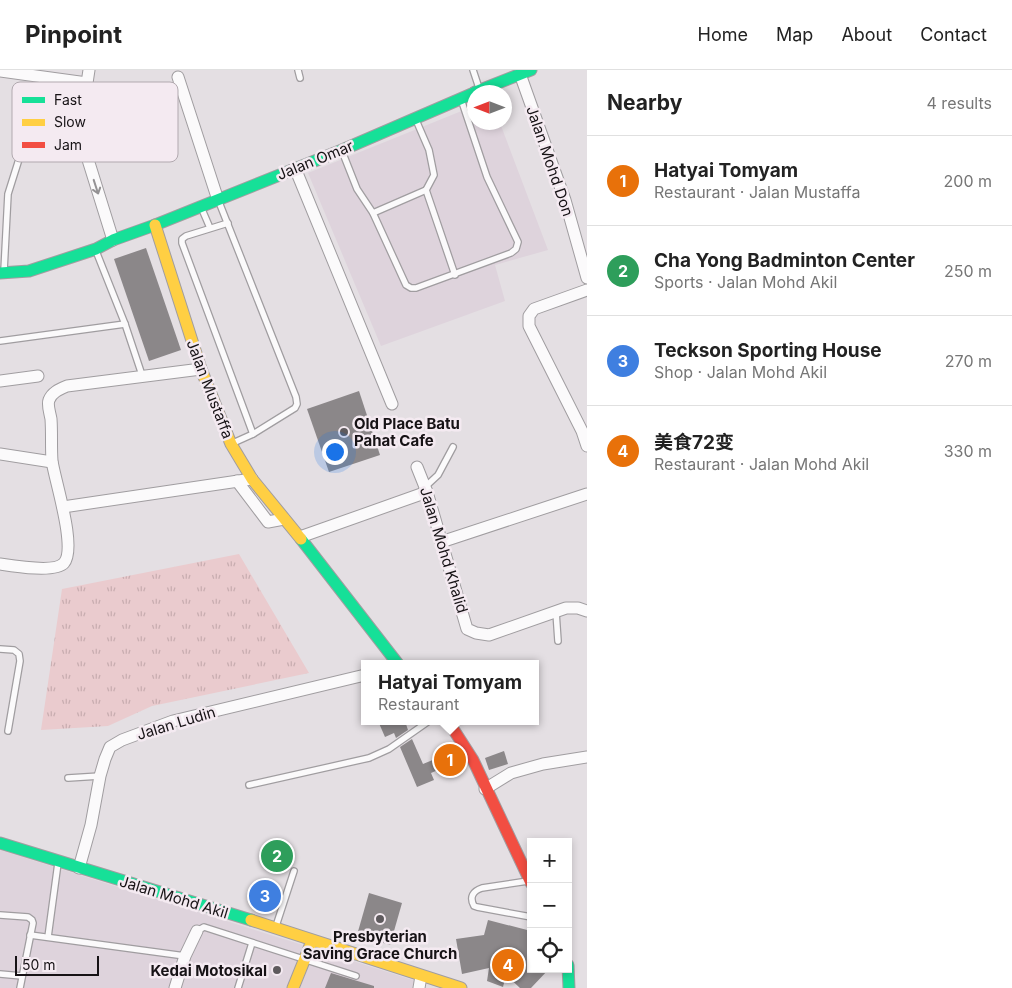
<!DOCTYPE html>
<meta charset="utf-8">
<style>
:root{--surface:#fff;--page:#f2f2f2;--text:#222;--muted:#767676;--line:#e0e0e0;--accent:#1a73e8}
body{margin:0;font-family:Inter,"Noto Sans SC",sans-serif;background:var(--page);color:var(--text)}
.controls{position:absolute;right:15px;bottom:15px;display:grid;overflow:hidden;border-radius:0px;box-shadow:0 2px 8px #0003}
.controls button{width:45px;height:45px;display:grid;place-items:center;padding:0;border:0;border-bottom:1px solid var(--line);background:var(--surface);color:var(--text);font:25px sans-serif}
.compass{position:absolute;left:467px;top:15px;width:45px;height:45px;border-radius:50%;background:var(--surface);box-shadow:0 2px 8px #0003;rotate:270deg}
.scale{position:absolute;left:15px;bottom:12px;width:84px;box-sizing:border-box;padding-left:5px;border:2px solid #161215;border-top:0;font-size:14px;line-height:18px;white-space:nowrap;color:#161215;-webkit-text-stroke:4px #f4eaf1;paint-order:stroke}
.you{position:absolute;left:334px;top:381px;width:18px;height:18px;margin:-12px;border:4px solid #fff;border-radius:50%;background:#1a73e8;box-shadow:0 0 0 8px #1a73e833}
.badge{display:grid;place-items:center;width:32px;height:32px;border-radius:50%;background:var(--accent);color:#fff;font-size:16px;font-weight:700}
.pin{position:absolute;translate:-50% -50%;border:2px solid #fff;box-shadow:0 1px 5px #0006}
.popup{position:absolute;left:361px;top:590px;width:178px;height:65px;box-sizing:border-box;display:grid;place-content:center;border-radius:0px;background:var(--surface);filter:drop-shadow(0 1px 4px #0005);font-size:16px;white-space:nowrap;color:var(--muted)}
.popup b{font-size:19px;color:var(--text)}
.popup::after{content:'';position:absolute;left:50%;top:100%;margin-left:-10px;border:10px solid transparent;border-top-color:var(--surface)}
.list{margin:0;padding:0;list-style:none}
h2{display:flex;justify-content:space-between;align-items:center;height:65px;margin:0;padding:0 20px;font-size:21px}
h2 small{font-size:16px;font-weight:400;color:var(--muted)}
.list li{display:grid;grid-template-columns:32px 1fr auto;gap:15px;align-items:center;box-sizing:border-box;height:90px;padding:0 20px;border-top:1px solid var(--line)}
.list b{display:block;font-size:19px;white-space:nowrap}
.list p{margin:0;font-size:16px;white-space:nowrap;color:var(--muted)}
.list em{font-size:16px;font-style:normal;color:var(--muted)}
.icon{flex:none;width:28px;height:28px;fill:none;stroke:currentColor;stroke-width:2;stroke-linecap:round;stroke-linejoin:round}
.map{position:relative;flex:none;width:587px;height:918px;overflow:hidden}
header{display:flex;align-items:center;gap:30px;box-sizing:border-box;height:70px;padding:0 25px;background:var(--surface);border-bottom:1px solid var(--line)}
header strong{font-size:24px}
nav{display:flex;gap:28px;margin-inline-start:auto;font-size:18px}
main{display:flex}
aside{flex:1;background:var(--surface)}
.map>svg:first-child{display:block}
</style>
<header>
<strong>Pinpoint</strong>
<nav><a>Home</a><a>Map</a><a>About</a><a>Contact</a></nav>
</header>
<main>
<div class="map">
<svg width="587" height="918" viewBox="0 0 587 918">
<defs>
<pattern id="grass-tufts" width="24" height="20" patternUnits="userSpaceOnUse" patternTransform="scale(1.25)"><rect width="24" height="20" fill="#eacbce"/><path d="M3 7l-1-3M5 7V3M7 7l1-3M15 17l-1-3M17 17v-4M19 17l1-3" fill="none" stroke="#c8adb0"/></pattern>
</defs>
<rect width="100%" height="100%" fill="#e4dfe3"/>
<!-- built -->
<g fill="#ded3dc">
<path d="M474 36V52L500 53 548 180 495 195 505 231 381 276 308 103Z"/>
<path d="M0 780 303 875 287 918H0Z"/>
<path d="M315 879 416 911 415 918H300Z"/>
</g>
<!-- grass -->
<path fill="url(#grass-tufts)" d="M239 484 309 603 152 636 108 656 41 660 62 519Z"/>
<!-- building -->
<g fill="#8b8789">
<path d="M146 178 181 280 149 291 114 189Z"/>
<path d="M359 321 380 385 329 402 307 339Z"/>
<path d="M378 651H405L408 660 396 668 394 663 385 667Z"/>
<path d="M412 669 423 694 452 682 456 692 431 703 434 710 417 717 400 677Z"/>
<path d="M504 681 508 694 489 700 485 688Z"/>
<path d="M369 823 402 833 390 875 357 865Z"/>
<path d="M488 850 531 861V899H549L531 918H520L506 905 503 917 487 911 489 898 462 904 456 869 484 865Z"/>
<path d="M331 903 374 916V918H325Z"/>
</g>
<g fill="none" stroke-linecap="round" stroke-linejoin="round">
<!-- lane casing -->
<g stroke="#a09da0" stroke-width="8">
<g id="lane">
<path d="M298 0 300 8"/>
<path d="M473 0 479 18"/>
<path d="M416 50 429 80 434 105 426 120 455 205"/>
<path d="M342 81 357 119 373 143 406 215 411 218H416L511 183 516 179 518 172 487 107 461 29"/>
<path d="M219 132 296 327 297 334 295 338 253 364 233 373"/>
<path d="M201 137 210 158"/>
<path d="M373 143 426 120"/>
<path d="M228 153 186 166 182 169V173L253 364"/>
<path d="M96 181 125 254 142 305"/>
<path d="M4 201 8 124 20 86"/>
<path d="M0 271 125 254"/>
<path d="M425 417 438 405 453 377"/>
<path d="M556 542 558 571"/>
<path d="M0 579 14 580 19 584 20 591 8 661"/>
<path d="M68 708 100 706"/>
<path d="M249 715 369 688 389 679 429 651"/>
<path d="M528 811 482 818C473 821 469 827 474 836L477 837 531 847"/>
<path d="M0 845 28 847 32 850 33 853 20 918"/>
<path d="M276 856 294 801"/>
<path d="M197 861 204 857 356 906"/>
<path d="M30 865 185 886"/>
<path d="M48 867 58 793"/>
<path d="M0 904 22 906"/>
<path d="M238 918 252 873"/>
</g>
</g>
<!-- street casing -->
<g stroke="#a09da0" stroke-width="13">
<g id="street">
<path d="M89 0 87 13 85 80 113 170"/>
<path d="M0 1 87 13"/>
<path d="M520 4 565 130 587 208"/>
<path d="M178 7 218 130"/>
<path d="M295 98 392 334"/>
<path d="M587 220 534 239 529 246V256L582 361 587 376"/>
<path d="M0 311 38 306"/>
<path d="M0 384 52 392"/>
<path d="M417 397 427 422 467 559 476 563 489 565 566 538H578L587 541"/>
<path d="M237 411 268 452 284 449"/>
<path d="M63 437 252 409"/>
<path d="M300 467 427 422"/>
<path d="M441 472 587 424"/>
<path d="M0 494C13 496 55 503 64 493 77 478 55 411 52 391 51 377 52 363 51 349 50 343 47 335 49 330 52 322 60 319 67 316L201 299"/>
<path d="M485 719 511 703 543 694 587 687"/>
<path d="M79 798 91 755 100 706 105 689 110 677 122 670 173 651 365 605"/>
<path d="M175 918 185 886 197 861"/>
<path d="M419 918 421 906"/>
</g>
</g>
<!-- fast casing -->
<g stroke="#a09da0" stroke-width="13">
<g id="fast">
<path d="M475 22 531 0"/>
<path d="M0 203 29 201 96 179 113 170 155 155 342 80 474 23"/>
<path d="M301 469 398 594"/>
<path d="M0 773 251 850"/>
<path d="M568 895 569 918"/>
</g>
</g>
<!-- slow casing -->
<g stroke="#a09da0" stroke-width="13">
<g id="slow">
<path d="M155 155 201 299 231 374 252 409 301 469"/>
<path d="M251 850 461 918"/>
<path d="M293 918 312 871"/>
</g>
</g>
<!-- jam casing -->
<g stroke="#a09da0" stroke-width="13">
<path id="jam" d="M448 651 473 690 531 813"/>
</g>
<!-- lane -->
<use href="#lane" stroke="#fbfafb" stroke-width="5.5"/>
<!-- street -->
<use href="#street" stroke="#fbfafb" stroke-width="11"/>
<!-- fast -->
<use href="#fast" stroke="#16e098" stroke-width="11"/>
<!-- slow -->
<use href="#slow" stroke="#ffcf43" stroke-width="11"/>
<!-- jam -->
<use href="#jam" stroke="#f24e42" stroke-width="11"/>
</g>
<!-- one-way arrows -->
<defs><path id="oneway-shaft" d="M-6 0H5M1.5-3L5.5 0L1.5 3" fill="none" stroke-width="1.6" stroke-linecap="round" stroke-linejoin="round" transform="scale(1.25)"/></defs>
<use stroke="#949294" href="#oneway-shaft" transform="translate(96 117) rotate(72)"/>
<!-- markers -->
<g fill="#5e5a5d" stroke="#f4eaf1" stroke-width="2">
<circle cx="344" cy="362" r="5"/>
<circle cx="380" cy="849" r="5"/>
<circle cx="277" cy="900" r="5"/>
</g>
<g text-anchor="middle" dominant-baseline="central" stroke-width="5" stroke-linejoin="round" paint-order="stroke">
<!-- street labels -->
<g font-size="15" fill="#161215" stroke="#f4eaf1">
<text transform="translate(315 90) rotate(-22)">Jalan Omar</text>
<text transform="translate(550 91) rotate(71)">Jalan Mohd Don</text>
<text transform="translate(210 319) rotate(69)">Jalan Mustaffa</text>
<text transform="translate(444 480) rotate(73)">Jalan Mohd Khalid</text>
<text transform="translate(176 653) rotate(-17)">Jalan Ludin</text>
<text transform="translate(174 827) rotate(17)">Jalan Mohd Akil</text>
</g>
<!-- poi labels -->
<g font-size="15" font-weight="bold" fill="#161215" stroke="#f4eaf1" text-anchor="start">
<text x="354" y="353">Old Place Batu<tspan x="354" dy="17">Pahat Cafe</tspan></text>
<text x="380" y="866" text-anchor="middle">Presbyterian<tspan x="380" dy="17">Saving Grace Church</tspan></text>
<text x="267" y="900" text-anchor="end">Kedai Motosikal</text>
</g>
</g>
<!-- legend -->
<rect x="12" y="12" width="166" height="80" rx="8" fill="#f4eaf1" stroke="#b1a9af" stroke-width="1"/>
<rect x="22" y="27" width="23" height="6" fill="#16e098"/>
<rect x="22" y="49" width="23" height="7" fill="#ffcf43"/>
<rect x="22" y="72" width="23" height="6" fill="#f24e42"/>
<g font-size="14" fill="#161215">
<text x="54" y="35">Fast</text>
<text x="54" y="57">Slow</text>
<text x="54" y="80">Jam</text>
</g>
</svg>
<div class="controls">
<button>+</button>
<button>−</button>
<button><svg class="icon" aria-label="locate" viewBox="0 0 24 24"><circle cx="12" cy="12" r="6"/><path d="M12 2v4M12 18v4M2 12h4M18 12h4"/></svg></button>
</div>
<svg class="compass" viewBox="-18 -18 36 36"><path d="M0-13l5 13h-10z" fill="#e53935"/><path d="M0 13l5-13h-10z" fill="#767676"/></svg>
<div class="scale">50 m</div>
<div class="you"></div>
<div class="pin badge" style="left:450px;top:690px;background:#e8710a">1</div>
<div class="popup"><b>Hatyai Tomyam</b>Restaurant</div>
<div class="pin badge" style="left:277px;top:786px;background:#2e9e5b">2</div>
<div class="pin badge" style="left:265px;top:826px;background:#3f7fe0">3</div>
<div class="pin badge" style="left:508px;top:895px;background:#e8710a">4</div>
</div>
<aside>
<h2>Nearby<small>4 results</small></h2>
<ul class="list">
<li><span class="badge" style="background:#e8710a">1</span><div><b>Hatyai Tomyam</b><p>Restaurant · Jalan Mustaffa</p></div><em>200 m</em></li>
<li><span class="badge" style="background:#2e9e5b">2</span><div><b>Cha Yong Badminton Center</b><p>Sports · Jalan Mohd Akil</p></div><em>250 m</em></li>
<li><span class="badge" style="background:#3f7fe0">3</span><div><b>Teckson Sporting House</b><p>Shop · Jalan Mohd Akil</p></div><em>270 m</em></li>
<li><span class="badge" style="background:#e8710a">4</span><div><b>美食72变</b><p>Restaurant · Jalan Mohd Akil</p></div><em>330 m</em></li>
</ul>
</aside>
</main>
